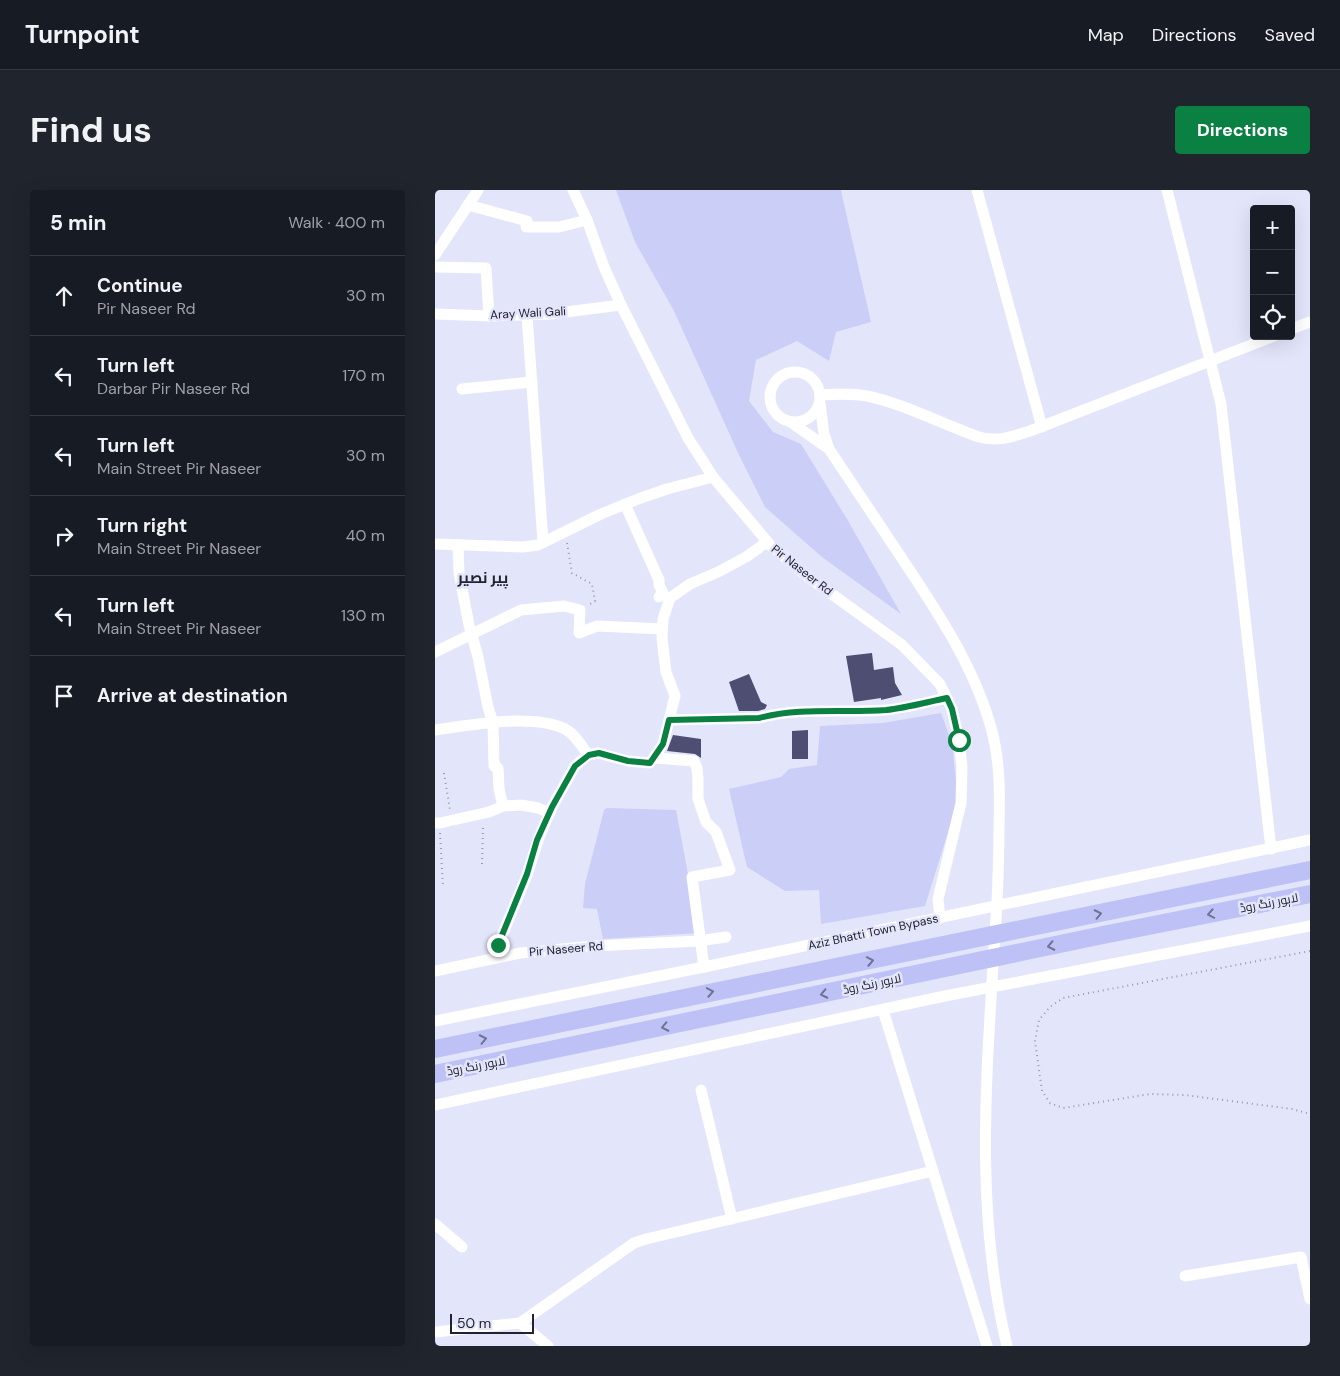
<!DOCTYPE html>
<meta charset="utf-8">
<style>
:root{--surface:#171b24;--page:#20242c;--text:#f1f3f6;--muted:#9ea1a6;--line:#363941;--accent:#0b8043}
body{margin:0;font-family:"DM Sans",Cairo,sans-serif;background:var(--page);color:var(--text)}
.controls{position:absolute;right:15px;top:15px;display:grid;overflow:hidden;border-radius:5px;box-shadow:0 5px 20px #0002}
.controls button{width:45px;height:45px;display:grid;place-items:center;padding:0;border:0;border-bottom:1px solid var(--line);background:var(--surface);color:var(--text);font:25px sans-serif}
.scale{position:absolute;left:15px;bottom:12px;width:84px;box-sizing:border-box;padding-left:5px;border:2px solid #222330;border-top:0;font-size:14px;line-height:18px;white-space:nowrap;color:#222330;-webkit-text-stroke:4px #e3e5fb;paint-order:stroke}
.stop{position:absolute;width:15px;height:15px;margin:-11px;border:4px solid #0b8043;border-radius:50%;background:#fff}
.stop.end{background:#0b8043;border-color:#fff;box-shadow:0 1px 5px #0008}
.list{margin:0;padding:0;list-style:none}
h2{display:flex;justify-content:space-between;align-items:center;height:65px;margin:0;padding:0 20px;font-size:21px}
h2 small{font-size:16px;font-weight:400;color:var(--muted)}
.list li{display:grid;grid-template-columns:32px 1fr auto;gap:15px;align-items:center;box-sizing:border-box;height:80px;padding:0 20px;border-top:1px solid var(--line)}
.list b{display:block;font-size:19px;white-space:nowrap}
.list p{margin:0;font-size:16px;white-space:nowrap;color:var(--muted)}
.list em{font-size:16px;font-style:normal;color:var(--muted)}
.icon{flex:none;width:28px;height:28px;fill:none;stroke:currentColor;stroke-width:2;stroke-linecap:round;stroke-linejoin:round}
.map{position:relative;flex:none;width:875px;height:1156px;overflow:hidden;border-radius:5px}
header{display:flex;align-items:center;gap:30px;box-sizing:border-box;height:70px;padding:0 25px;background:var(--surface);border-bottom:1px solid var(--line)}
header strong{font-size:24px}
nav{display:flex;gap:28px;margin-inline-start:auto;font-size:18px}
.intro{display:flex;align-items:center;justify-content:space-between;box-sizing:border-box;height:120px;padding:0 30px}
h1{margin:0;font-size:35px}
.button{padding:12px 22px;border-radius:5px;background:var(--accent);color:#fff;font-size:18px;font-weight:700}
main{display:flex;gap:30px;padding:0 30px}
aside{flex:1;background:var(--surface);border-radius:5px;box-shadow:0 5px 20px #0002}
.map>svg:first-child{display:block}
</style>
<header>
<strong>Turnpoint</strong>
<nav><a>Map</a><a>Directions</a><a>Saved</a></nav>
</header>
<div class="intro"><h1>Find us</h1><a class="button">Directions</a></div>
<main>
<aside>
<h2>5 min<small>Walk · 400 m</small></h2>
<ul class="list">
<li><svg class="icon" aria-label="ahead" viewBox="0 0 24 24"><path d="M12 20V5M6 11l6-6 6 6"/></svg><div><b>Continue</b><p>Pir Naseer Rd</p></div><em>30 m</em></li>
<li><svg class="icon" aria-label="left" viewBox="0 0 24 24"><path d="M17 20v-9H6M10 6l-5 5 5 5"/></svg><div><b>Turn left</b><p>Darbar Pir Naseer Rd</p></div><em>170 m</em></li>
<li><svg class="icon" aria-label="left" viewBox="0 0 24 24"><path d="M17 20v-9H6M10 6l-5 5 5 5"/></svg><div><b>Turn left</b><p>Main Street Pir Naseer</p></div><em>30 m</em></li>
<li><svg class="icon" aria-label="right" viewBox="0 0 24 24"><path d="M7 20v-9h11M14 6l5 5-5 5"/></svg><div><b>Turn right</b><p>Main Street Pir Naseer</p></div><em>40 m</em></li>
<li><svg class="icon" aria-label="left" viewBox="0 0 24 24"><path d="M17 20v-9H6M10 6l-5 5 5 5"/></svg><div><b>Turn left</b><p>Main Street Pir Naseer</p></div><em>130 m</em></li>
<li><svg class="icon" aria-label="arrive" viewBox="0 0 24 24"><path d="M6 21V4h12l-3 4 3 4H6"/></svg><div><b>Arrive at destination</b></div></li>
</ul>
</aside>
<div class="map">
<svg width="875" height="1156" viewBox="0 0 875 1156">
<rect width="100%" height="100%" fill="#e3e5fb"/>
<!-- green -->
<g fill="#cbcef6">
<path d="M181 0H407L406 1 436 132 401 142 394 171 362 151 321 170 314 211 338 242 366 254 412 329 466 424 387 367 330 317 304 265 239 121 200 52Z"/>
<path d="M506 523 517 553 523 610 490 716 386 734 384 700 350 701 312 677 294 599 346 587 354 579 382 575 385 536 448 533Z"/>
<path d="M172 618 241 620 264 743 168 749 162 719 148 718 150 694 169 620Z"/>
</g>
<!-- building -->
<g fill="#4d4e71">
<path d="M437 463 439 480 458 477 460 493 467 505 446 510V508L419 512 411 466Z"/>
<path d="M314 484 326 512 332 515 330 519 323 521H304L294 492Z"/>
<path d="M373 540V569H357V541Z"/>
<path d="M238 545 266 549V568L260 564 232 561Z"/>
</g>
<g fill="none" stroke-linecap="round" stroke-linejoin="round">
<!-- path -->
<g stroke="#9799ac" stroke-width="2" stroke-dasharray="1 4" stroke-linecap="butt">
<path d="M132 353 137 383 157 394 160 411 155 414"/>
<path d="M9 583 15 620"/>
<path d="M5 643 8 697"/>
<path d="M47 674 48 636"/>
<path d="M875 761 628 808 615 817 604 830 600 851 607 901 615 913 628 918 715 904 750 905 857 919 875 924"/>
</g>
<!-- minor -->
<g stroke="#fff" stroke-width="11">
<path d="M138 0 152 30 169 77 186 115 253 248 278 287 336 356 372 386 467 455 505 494 517 519 524 550 527 577 526 613 503 709 505 728"/>
<path d="M542 0 607 237"/>
<path d="M732 0 786 214 836 659"/>
<path d="M33 15 92 31 91 37H124L152 30"/>
<path d="M0 65 43 0"/>
<path d="M0 77 51 78 54 126"/>
<path d="M0 124 56 126 115 124 186 115"/>
<path d="M92 125 108 352"/>
<path d="M856 139 875 132"/>
<circle cx="360" cy="207" r="25"/>
<path d="M27 199 97 192"/>
<path d="M385 205C401 204 416 203 432 206 470 214 507 234 544 247 563 252 576 247 595 241L839 146"/>
<path d="M385 213 389 244 394 259C419 296 443 333 468 370 504 424 540 478 557 541 565 572 565 604 564 636 564 677 562 718 559 759 551 893 540 1024 572 1156"/>
<path d="M357 233 394 259"/>
<path d="M190 314 224 390V395L228 403 224 407"/>
<path d="M0 354 88 357 103 355 166 324 203 309 232 299 278 287"/>
<path d="M23 355 24 383 34 435 43 467 53 517 58 533 59 576 63 578 64 599 68 616"/>
<path d="M0 462 86 420 129 416 145 420 144 443 162 436 227 439"/>
<path d="M234 530 324 528C364 517 409 523 451 520 471 518 492 512 512 508"/>
<path d="M0 540C35 535 98 523 130 539 140 544 147 556 153 565"/>
<path d="M220 568 259 571 262 578 263 589V609L271 632 281 642 295 680 257 687 269 777"/>
<path d="M0 633H5L54 622 68 616 86 615 103 618 115 623"/>
<path d="M63 767V755L92 685 103 650 117 617 140 576 153 565 163 563 193 571 215 573 228 554 240 506 231 482 227 448 228 429 235 408 255 394 283 382 311 367 332 352"/>
<path d="M0 781 85 763 159 756 264 751 291 747"/>
<path d="M448 820 552 1156"/>
<path d="M0 831 269 777 875 650"/>
<path d="M266 900 297 1029"/>
<path d="M0 915 510 806 875 736"/>
<path d="M0 1034 27 1057"/>
<path d="M750 1086 866 1067 875 1109"/>
<path d="M85 1133 199 1053 211 1049 498 981"/>
<path d="M0 1142 85 1133 113 1156"/>
</g>
<!-- highway -->
<g stroke="#bec1f6" stroke-width="18">
<path d="M0 859 875 680"/>
<path d="M0 884 668 745 875 704"/>
</g>
</g>
<!-- one-way arrows -->
<defs><path id="oneway-chevron" d="M-2-3.5L2.5 0L-2 3.5" fill="none" stroke-width="1.6" stroke-linecap="round" stroke-linejoin="round" transform="scale(1.25)"/></defs>
<g stroke="#707293">
<use href="#oneway-chevron" transform="translate(663 724) rotate(-12)"/>
<use href="#oneway-chevron" transform="translate(776 724) rotate(169)"/>
<use href="#oneway-chevron" transform="translate(616 756) rotate(168)"/>
<use href="#oneway-chevron" transform="translate(435 771) rotate(-11)"/>
<use href="#oneway-chevron" transform="translate(275 802) rotate(-11)"/>
<use href="#oneway-chevron" transform="translate(389 804) rotate(168)"/>
<use href="#oneway-chevron" transform="translate(230 837) rotate(168)"/>
<use href="#oneway-chevron" transform="translate(48 849) rotate(-12)"/>
</g>
<g fill="none" stroke-linecap="round" stroke-linejoin="round">
<!-- route -->
<path stroke="#0b8043" stroke-width="6" d="M63 755 92 684 102 650 117 617 140 576 154 565 164 563 193 571 215 573 228 554 234 530 324 528C365 517 409 523 451 520 471 518 492 512 512 508L517 519 524 550"/>
</g>
<g text-anchor="middle" dominant-baseline="central" stroke-width="5" stroke-linejoin="round" paint-order="stroke">
<!-- street labels -->
<g font-size="12" fill="#222330" stroke="#e3e5fb">
<text transform="translate(93 123) rotate(-3)">Aray Wali Gali</text>
<text transform="translate(367 380) rotate(38)">Pir Naseer Rd</text>
<text transform="translate(834 713) rotate(-11)">لاہور رنگ روڈ</text>
<text transform="translate(438 742) rotate(-12)">Aziz Bhatti Town Bypass</text>
<text transform="translate(131 759) rotate(-5)">Pir Naseer Rd</text>
<text transform="translate(437 794) rotate(-12)">لاہور رنگ روڈ</text>
<text transform="translate(41 876) rotate(-11)">لاہور رنگ روڈ</text>
</g>
<!-- quarter labels -->
<g font-size="15" font-weight="bold" fill="#222330" stroke="#e3e5fb">
<text x="48" y="388">پیر نصیر</text>
</g>
</g>
</svg>
<div class="controls">
<button>+</button>
<button>−</button>
<button><svg class="icon" aria-label="locate" viewBox="0 0 24 24"><circle cx="12" cy="12" r="6"/><path d="M12 2v4M12 18v4M2 12h4M18 12h4"/></svg></button>
</div>
<div class="scale">50 m</div>
<div class="stop" style="left:524px;top:550px"></div>
<div class="stop end" style="left:63px;top:755px"></div>
</div>
</main>
